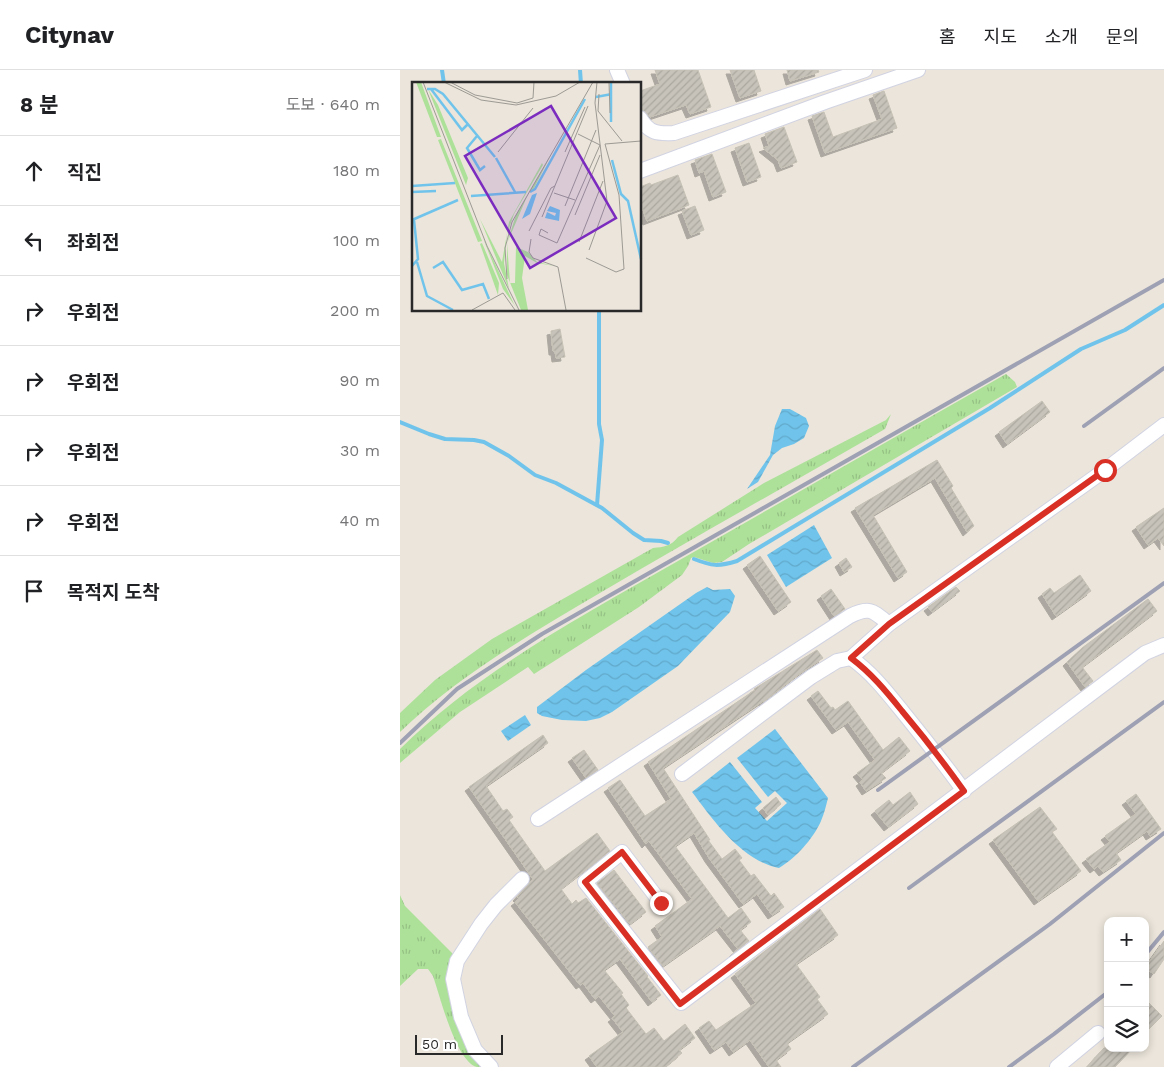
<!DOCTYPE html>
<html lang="ko">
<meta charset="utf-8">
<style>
:root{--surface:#fff;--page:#f2f2f2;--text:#202124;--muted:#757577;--line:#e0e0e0}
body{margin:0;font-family:"Work Sans","Noto Sans KR",sans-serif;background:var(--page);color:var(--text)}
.controls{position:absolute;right:15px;bottom:15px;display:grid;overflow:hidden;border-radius:10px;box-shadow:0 2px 8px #0003}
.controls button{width:45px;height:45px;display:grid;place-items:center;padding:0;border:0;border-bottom:1px solid var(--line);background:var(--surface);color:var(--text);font:25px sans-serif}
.scale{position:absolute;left:15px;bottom:12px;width:88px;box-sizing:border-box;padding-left:5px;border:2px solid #292929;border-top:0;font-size:14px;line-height:18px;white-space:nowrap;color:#292929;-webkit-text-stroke:4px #fff;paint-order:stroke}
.stop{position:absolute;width:15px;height:15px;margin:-11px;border:4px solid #d93025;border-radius:50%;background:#fff}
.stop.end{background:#d93025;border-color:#fff;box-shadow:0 1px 5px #0008}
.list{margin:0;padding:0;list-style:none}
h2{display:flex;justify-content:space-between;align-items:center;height:65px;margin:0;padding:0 20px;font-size:21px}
h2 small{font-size:16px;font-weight:400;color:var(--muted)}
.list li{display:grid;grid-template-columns:32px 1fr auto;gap:15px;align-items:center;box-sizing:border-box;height:70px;padding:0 20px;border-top:1px solid var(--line)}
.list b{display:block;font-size:19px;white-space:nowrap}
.list em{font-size:16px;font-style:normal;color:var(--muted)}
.icon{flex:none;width:28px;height:28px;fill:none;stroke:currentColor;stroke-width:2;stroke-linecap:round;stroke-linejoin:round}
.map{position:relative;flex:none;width:764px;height:997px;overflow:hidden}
header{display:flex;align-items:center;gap:30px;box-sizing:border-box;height:70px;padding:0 25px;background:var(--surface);border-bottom:1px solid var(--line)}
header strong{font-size:24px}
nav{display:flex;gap:28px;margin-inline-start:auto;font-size:18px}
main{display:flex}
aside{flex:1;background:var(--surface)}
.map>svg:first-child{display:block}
</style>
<header>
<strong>Citynav</strong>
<nav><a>홈</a><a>지도</a><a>소개</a><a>문의</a></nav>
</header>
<main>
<aside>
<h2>8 분<small>도보 · 640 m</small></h2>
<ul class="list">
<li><svg class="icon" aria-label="ahead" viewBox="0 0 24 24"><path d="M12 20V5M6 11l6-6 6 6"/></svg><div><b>직진</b></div><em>180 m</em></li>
<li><svg class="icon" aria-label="left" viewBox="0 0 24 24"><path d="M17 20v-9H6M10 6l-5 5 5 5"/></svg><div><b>좌회전</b></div><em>100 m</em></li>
<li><svg class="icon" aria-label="right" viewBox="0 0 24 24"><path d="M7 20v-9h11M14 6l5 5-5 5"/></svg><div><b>우회전</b></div><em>200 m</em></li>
<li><svg class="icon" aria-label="right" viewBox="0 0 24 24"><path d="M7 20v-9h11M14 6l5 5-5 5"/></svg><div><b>우회전</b></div><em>90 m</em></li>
<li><svg class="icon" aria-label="right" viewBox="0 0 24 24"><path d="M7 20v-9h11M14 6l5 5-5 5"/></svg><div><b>우회전</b></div><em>30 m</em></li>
<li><svg class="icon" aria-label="right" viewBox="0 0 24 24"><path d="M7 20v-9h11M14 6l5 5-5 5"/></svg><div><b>우회전</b></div><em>40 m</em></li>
<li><svg class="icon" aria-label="arrive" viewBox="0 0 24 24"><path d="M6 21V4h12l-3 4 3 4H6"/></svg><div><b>목적지 도착</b></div></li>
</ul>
</aside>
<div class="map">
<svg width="764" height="997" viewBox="0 0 764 997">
<defs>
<pattern id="grass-tufts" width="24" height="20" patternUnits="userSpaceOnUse" patternTransform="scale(1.25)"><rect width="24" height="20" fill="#ade199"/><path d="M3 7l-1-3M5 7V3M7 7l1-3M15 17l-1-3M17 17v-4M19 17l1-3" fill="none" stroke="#95c184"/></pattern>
<pattern id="water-waves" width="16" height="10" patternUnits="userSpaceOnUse" patternTransform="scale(1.25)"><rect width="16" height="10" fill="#70c4eb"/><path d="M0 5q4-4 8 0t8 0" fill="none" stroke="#61a8ca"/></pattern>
<pattern id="building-hatch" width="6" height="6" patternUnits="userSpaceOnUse" patternTransform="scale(1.25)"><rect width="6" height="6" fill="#c7c3ba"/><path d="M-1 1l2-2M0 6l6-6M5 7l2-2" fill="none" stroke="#aba8a0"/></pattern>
<filter id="shadow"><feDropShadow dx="-4" dy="4" stdDeviation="0" flood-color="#0004"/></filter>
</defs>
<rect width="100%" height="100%" fill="#ebe5db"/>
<!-- grass -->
<g fill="url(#grass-tufts)">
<path d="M606 304 615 312 617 317 349 474 322 492 313 493 294 487 291 488 288 496 282 505 239 537 134 604 128 597 60 642 0 693V679C80 600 180 547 278 491 387 429 496 366 606 304Z"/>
<path d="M491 344 485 359C392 413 298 465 205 520 134 562 60 604 0 662V643L35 610 92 569 253 478C264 477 271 476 278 467L364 413 486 350Z"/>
<path d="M0 825 5 836 53 884 52 893 49 898 85 997C83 997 80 997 77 997 56 992 40 926 33 906L28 899H18L0 916Z"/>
</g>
<!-- water -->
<g fill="url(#water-waves)">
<path d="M382 339H390L406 348 409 356 404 368 394 374 382 378 373 385 358 412 347 419 370 385 375 356Z"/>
<path d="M414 455 432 488 386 517 367 485Z"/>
<path d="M307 517 313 520 330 519 335 526 330 542 278 596 212 642 200 648 186 651 162 650 142 646 137 643V637L186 600 296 523Z"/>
<path d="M125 645 131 655 108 671 101 661Z"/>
<path d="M375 659 428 728C426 736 424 744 421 751 413 769 396 788 379 798 342 791 313 750 292 722L330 692 362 732 355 738 367 751 387 733 375 721 368 727 337 688Z"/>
</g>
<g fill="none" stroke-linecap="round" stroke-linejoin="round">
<!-- stream -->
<g stroke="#70c4eb" stroke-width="4">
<path d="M42 0 44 14"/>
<path d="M180 0 181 14"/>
<path d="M0 352 29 364 45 369 74 370 84 372 109 386 135 405 156 413 202 438 233 463 244 470 261 471 268 473"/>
<path d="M197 435 202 370 199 354V240"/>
<path d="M294 489C312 496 318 497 337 491L590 338 681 279 725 260 764 235"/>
</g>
</g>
<!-- building -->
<g fill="url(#building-hatch)" stroke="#c6c1b5" filter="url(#shadow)">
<path d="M255 0H298L311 37 290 44 286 35 250 47 243 40 240 32V21L260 14Z"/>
<path d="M330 0H354L361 21 340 28Z"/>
<path d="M387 0H418L419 2 390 11Z"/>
<path d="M484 21 497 58 425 83 412 46 424 42 433 67 482 49 473 25Z"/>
<path d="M384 57 397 92 381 98 378 90 363 78 369 76 365 64Z"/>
<path d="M349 73 361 107 347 112 335 78Z"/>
<path d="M312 84 326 122 313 127 304 101 299 103 295 90Z"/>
<path d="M278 105 289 135 247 151 240 131V117L250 113 251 115Z"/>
<path d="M295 136 304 160 291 165 282 141Z"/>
<path d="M160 259 165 287 156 288 155 281H153L151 261Z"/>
<path d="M642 331 650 342 607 374 599 362Z"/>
<path d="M537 390 553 416 551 418 574 456 567 462 535 408 473 445 507 502 498 508 455 438Z"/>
<path d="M764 438V476L758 468 748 475 736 457Z"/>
<path d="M360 486 391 532 378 541 347 495Z"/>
<path d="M446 488 452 497 444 502 439 493Z"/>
<path d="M680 505 691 521 656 546 642 524 650 518 654 523Z"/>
<path d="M556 517 560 521 532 542 528 537Z"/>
<path d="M431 519 445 539 434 546 421 526Z"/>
<path d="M748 529 757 541 682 597 693 611 685 617 667 592 682 578Z"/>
<path d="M417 580 423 588 399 604 363 632V631L263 698 310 770H308L322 789 335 779 342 788 339 790 351 806 354 804 371 826 374 823 384 837 372 845 357 824 343 834 309 788 294 763 275 776 328 848 341 838 351 852 340 860 349 871 333 883 338 879 320 856 263 896 248 877 262 867 255 856 292 829 249 771 246 774 208 718 220 710 245 746 271 729 248 692 355 620 354 619Z"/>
<path d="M418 621 431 638 433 637 435 640 448 631 483 680 499 667 510 681 481 703 486 708 466 721 460 712 463 710 457 703 475 690 448 652 436 660 411 626Z"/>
<path d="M143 665 148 673 86 716 103 741 107 739 113 747 109 750 145 801 197 763 210 781 161 819 172 834 176 830 178 833 186 828 248 906 247 907 261 925 252 932 220 889 204 900 223 923 221 924 229 935 226 938 246 964 254 958 264 971 285 954 295 968 279 980 282 983 265 997H197L189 986 223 962 212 948 215 946 199 926 195 929 183 913 180 915 115 832 119 829 117 827 133 809 69 717Z"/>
<path d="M184 680 198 700 186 708 172 688Z"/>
<path d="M510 722 518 734 488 757 475 741 489 730 493 735Z"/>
<path d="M736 724 761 759 750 766 747 761 716 783 721 790 703 802 698 796 694 799 686 789 710 772 705 766 736 744 726 731Z"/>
<path d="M376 727 381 734 368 745 363 738Z"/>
<path d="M640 737 657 759 652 762 681 801 638 831 593 770Z"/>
<path d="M214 800 246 842 230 854 197 813Z"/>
<path d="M420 839 438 865 396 894 420 927 417 929 428 944 387 973 391 979 376 990 381 997H369L350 970 333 982 326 972 314 980 299 958 309 951 316 960 356 933 335 904Z"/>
<path d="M764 871V889L754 904 745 898Z"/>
<path d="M745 929 762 946 745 963Z"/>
<path d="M704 978H733L715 997H687Z"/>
</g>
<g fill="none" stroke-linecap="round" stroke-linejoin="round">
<!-- minor casing -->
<g stroke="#d1d3e2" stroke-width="16">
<g id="minor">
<path d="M217 0 223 14"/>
<path d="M240 48C249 63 257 64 274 63L465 0"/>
<path d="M240 101 425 32 518 0"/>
<path d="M451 588C471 602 486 621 502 641 523 667 544 693 564 721"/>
<path d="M282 704 411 607 437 591 451 588 489 554 705 400 764 355"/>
<path d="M138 749 450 546C470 536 473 541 489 554"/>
<path d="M261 833 222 782 185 812 281 933 745 583 764 575"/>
<path d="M91 997 75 980 61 947 53 909 57 891 81 854 96 835 122 809"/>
<path d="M657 997 698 963"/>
</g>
</g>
<!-- minor -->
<use href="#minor" stroke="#fff" stroke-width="14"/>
<!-- rail -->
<g stroke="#9ea0b3" stroke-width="4">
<path d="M684 356 764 298"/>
<path d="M0 673 57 619 142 564 764 210"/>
<path d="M478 720 764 513"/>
<path d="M509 818 764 632"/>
<path d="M745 885 764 862"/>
<path d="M453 997 650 854 764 763"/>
<path d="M609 997 654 964 708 922"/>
</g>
</g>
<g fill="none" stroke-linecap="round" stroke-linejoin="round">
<!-- route -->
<path stroke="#d93025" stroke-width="6" d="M261 833 222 782 185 812 280 934 564 721C544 693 524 667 502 641 486 621 471 603 451 588L489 554 705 400"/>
</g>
<!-- overview -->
<g transform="translate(12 12)">
<rect width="229" height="229" fill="#ebe5db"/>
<path d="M4 0H9L29 55H25ZM16 7 26 23 56 96 54 103ZM29 57 70 159 66 160 26 58ZM141 69 121 108 117 110 95 161 98 201H103L104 165 116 170 125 180 143 184 125 181 113 174 110 196 116 228H109L95 193V161L104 133ZM130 81 131 83 102 132 95 152 92 181 97 207 68 137 90 180 97 140ZM71 156 102 222 106 228 91 207ZM70 161 87 201 86 213 68 162Z" fill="#ade199"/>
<path d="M125 111 118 132 110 137 120 113ZM138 124 148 128 147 139 133 136 135 130 143 134 144 131 135 129Z" fill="#70c4eb"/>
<path fill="none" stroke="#70c4eb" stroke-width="2.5" d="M199 0V40M15 7H23L31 12 83 75M19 7 50 48 55 43M184 15 200 12M65 54 55 66 68 88 73 84M84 76 103 110M200 78 209 112 216 119 229 177M0 104 43 101M0 110 24 109M118 110 123 107 173 17M59 114 114 110M0 138 46 118M5 180 15 214 41 228M0 184 6 177 2 138M21 186 31 180 50 208 71 202 77 217"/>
<path fill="none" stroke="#9d9a94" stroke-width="1" d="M11 0 75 164 107 228M32 0 69 18 104 23 144 14 168 0M38 0 63 13 105 21 121 16 122 0M197 0 198 31M187 12 186 29 210 59M166 52 188 63M193 62 229 59M86 70 121 26M153 70 173 25M142 111 163 118M153 124 184 48M163 133 188 73M130 135 176 24M117 149 139 106 143 104M136 151 129 147 127 153 145 161 188 63M119 157 117 170 121 176 146 185 154 228M167 160 191 99M177 168 195 119 183 21 185 0M174 176 204 190 212 187 207 113 193 62M95 197 93 166 100 140 181 0M60 228 91 211 103 228"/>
<path fill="#7b2cbf" fill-opacity="0.15" stroke="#7b2cbf" stroke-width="2.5" d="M139 24 204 136 118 186 53 74Z"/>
<rect width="229" height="229" fill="none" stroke="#292929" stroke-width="2.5"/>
</g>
</svg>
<div class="controls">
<button>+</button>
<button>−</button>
<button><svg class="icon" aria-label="layers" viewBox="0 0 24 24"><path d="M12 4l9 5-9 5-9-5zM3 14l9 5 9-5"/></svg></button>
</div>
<div class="scale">50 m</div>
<div class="stop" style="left:705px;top:400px"></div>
<div class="stop end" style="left:261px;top:833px"></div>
</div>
</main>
